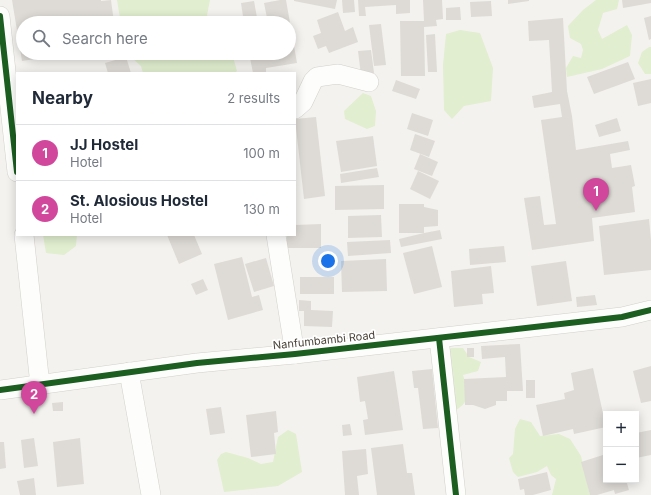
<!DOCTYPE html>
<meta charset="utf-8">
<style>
:root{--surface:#fff;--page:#f6f6f7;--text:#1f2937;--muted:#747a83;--line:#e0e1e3;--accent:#868178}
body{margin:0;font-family:Inter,sans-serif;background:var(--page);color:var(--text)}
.controls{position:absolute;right:12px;bottom:12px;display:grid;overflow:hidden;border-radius:0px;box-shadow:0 2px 10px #0003}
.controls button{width:36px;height:36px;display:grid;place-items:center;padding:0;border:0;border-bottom:1px solid var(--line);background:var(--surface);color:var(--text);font:20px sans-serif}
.you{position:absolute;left:328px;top:261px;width:14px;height:14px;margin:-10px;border:3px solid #fff;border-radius:50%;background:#1a73e8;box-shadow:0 0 0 6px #1a73e833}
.badge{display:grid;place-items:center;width:26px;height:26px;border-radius:50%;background:var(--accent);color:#fff;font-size:13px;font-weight:700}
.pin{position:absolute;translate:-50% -33px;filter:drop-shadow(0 1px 2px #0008)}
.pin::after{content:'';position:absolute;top:21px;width:14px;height:12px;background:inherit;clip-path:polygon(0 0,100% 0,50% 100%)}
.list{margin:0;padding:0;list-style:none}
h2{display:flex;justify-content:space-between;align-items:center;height:52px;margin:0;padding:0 16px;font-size:17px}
h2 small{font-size:13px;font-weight:400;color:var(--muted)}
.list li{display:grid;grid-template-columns:26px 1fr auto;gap:12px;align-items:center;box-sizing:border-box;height:56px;padding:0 16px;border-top:1px solid var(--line)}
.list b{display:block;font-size:15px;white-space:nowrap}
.list p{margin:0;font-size:13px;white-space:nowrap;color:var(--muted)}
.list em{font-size:13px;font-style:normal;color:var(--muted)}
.icon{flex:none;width:22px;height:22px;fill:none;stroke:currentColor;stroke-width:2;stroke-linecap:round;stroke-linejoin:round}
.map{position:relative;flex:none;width:651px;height:495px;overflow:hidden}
.search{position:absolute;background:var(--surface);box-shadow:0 2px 10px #0003;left:16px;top:16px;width:280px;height:44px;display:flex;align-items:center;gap:10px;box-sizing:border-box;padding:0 14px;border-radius:22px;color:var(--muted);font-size:15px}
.panel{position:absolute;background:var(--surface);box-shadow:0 2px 10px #0003;left:16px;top:72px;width:280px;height:164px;border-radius:0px}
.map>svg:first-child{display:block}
</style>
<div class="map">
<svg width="651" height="495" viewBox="0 0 651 495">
<rect width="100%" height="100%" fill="#f4f2ee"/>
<!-- green -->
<g fill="#e1eecf">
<path d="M117 0H210L207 15 212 23H122L120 18Z"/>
<path d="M596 0H619L617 9 603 13 598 30 602 39 627 25 632 35 630 56 602 69 567 77 566 68 573 56 581 58 583 50 581 44 570 38 568 26 583 10Z"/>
<path d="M460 30 480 33 493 68 491 101 464 106 452 119 444 110 443 65 446 34Z"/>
<path d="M649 47H651V74H645L638 63 642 52Z"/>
<path d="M130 53H232L237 71 235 73H143L141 66 130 56Z"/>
<path d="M363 93 371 96 376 111 375 126 367 129 345 119 344 111Z"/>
<path d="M43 235H77L76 246 64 255 46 253Z"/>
<path d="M451 348H463L469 357 481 362 478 371 463 375C467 389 472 401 456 410L444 359Z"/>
<path d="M520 419 531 422 540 436 559 434 570 439 581 456 590 495H552L556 479 551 475 547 466 537 472 518 477 513 472 509 458 513 454 515 429Z"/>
<path d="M288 430 296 434 302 472 278 486 224 492 217 460 221 454 226 452 248 458 261 464 273 462 278 437Z"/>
</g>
<!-- building -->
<g fill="#dedbd6">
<path d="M12 0H101V1L111 0 114 23H23V53H67V54L22 61Z"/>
<path d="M280 0H286L297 63 266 68V73H253L249 53H289V23H268L264 3Z"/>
<path d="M294 0H337L335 9 294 1Z"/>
<path d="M342 0H354L355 12 343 13Z"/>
<path d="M358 0H410V13L396 14V5L365 7 366 16H359Z"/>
<path d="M423 0H442L443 19 436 20 437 26 424 27 425 76H401L400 21H424Z"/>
<path d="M508 0H529V1L508 4Z"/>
<path d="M622 0H651V3L623 8Z"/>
<path d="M254 1 258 23H244L241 3Z"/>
<path d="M491 1 492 16 471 17 470 2Z"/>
<path d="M460 7 461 20H446V8Z"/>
<path d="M338 12 345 31 353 27 358 42 329 53 326 46 318 49 313 36 321 33 317 20Z"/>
<path d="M651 16V39L649 40 644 18Z"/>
<path d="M563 18 567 91 572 116 576 150 628 141 630 150 610 154 612 168 631 165 635 186 632 187 635 212 592 218 594 241 532 250 524 198 540 196 544 225 556 224 541 120 562 117 560 104 534 108 532 96 552 92 549 40 529 41 528 21Z"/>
<path d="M381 24 386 65 374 66 369 25Z"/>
<path d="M435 34 437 72H428L426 35Z"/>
<path d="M371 50 374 73 361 75 358 51Z"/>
<path d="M126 57 131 73H108L105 63Z"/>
<path d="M628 62 635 79 594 94 587 77Z"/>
<path d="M651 79V103L638 106 633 83Z"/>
<path d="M396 80 420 89 416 99 392 91Z"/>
<path d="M412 113 433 120 428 136 407 129Z"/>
<path d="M316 117 325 196 304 199 295 119Z"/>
<path d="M617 118 621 131 599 137 595 125Z"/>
<path d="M415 134 435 141 429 157 410 150Z"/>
<path d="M373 136 377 166 341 172 336 141Z"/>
<path d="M420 154 438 162 432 176 414 169Z"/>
<path d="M377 168 379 177 341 183 340 174Z"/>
<path d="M418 171 439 181 430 199 410 189Z"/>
<path d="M384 185V209L335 210V186Z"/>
<path d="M399 204H424V207L438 210V226L424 227V233L440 230 442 239 401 247 399 239 424 233H399Z"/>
<path d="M381 215 382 237 348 238V216Z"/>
<path d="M649 219 651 240V270L604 275 599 226Z"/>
<path d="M321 224V248H287V235H295V225Z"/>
<path d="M167 235H194L202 254 179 264Z"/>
<path d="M390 240 391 253 348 256 347 242Z"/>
<path d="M432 246 442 287 414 294 403 253Z"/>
<path d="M504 246 506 262 470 265 469 249Z"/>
<path d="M242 257 252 297 259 295 263 310 228 320 214 264Z"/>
<path d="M266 258 274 286 254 292 245 264Z"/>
<path d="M386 259 387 291 342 292 341 261Z"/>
<path d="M566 261 572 301 537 306 531 266Z"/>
<path d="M491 266 494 293 482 294 483 304 454 307 451 271Z"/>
<rect x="300" y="277" width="34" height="17"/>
<path d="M203 279 208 290 196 295 191 284Z"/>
<path d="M595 295 597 305 577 307 576 297Z"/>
<path d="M299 300 311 301V310L333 311 332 327 304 326V311H299Z"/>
<path d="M520 344 523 391H507V401H496V405L485 409 473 405H465L464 379 506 377 505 357 482 359 481 346Z"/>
<rect x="467" y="348" width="7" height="9"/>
<path d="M651 366V401L641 403 633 371Z"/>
<path d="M593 368 606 427 574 434 573 429 543 436 536 405 565 399 564 393 574 390 571 373Z"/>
<path d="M432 369 438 428 423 429 418 388H414L412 371Z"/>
<path d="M394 371 403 430 365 435 363 420 368 419 365 401 360 402 357 377Z"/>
<rect x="526" y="380" width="9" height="18"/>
<path d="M63 402V411H53L52 403Z"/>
<path d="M221 407 225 433 210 435 206 409Z"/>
<path d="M276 411 278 432 274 433 276 454 251 457 246 415Z"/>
<path d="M350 424 352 435 343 436 342 425Z"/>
<path d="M651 430V455L636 458V433Z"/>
<path d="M34 438 38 466 24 468 21 440Z"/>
<path d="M80 438 84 484 57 487 53 442Z"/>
<path d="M0 442H4L6 468 0 469Z"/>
<path d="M403 444 407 473H412L415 495H377L371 448Z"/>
<path d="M366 449 368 474 357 476 359 495H345L342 451Z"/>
<path d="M606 454V480H626L629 490 615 494 614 490 597 495H590L581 462Z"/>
<path d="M547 472 551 490 533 495H525L524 489 520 490 518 479Z"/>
<path d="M34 478 36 495H20L17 481Z"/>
</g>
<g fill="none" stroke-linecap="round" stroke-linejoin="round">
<!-- minor casing -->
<g stroke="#d2d0cb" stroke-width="20">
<g id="minor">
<path d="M0 16 17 172"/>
<path d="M295 109 303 102 313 81 317 77 338 74 369 82"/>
<path d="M24 235 40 385"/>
<path d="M276 235 295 354"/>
<path d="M439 338 456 495"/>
<path d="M129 372 151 495"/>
<path d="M0 390 197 363 295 354 622 317 651 310"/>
</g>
</g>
<!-- minor -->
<use href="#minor" stroke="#fdfdfc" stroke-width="19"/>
<!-- cycleway casing -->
<g stroke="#fff" stroke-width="8">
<g id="cycleway">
<path d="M0 16 17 172"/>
<path d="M439 338 456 495"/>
<path d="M0 390 197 363 295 354 622 317 651 310"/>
</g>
</g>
<!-- cycleway -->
<use href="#cycleway" stroke="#1b5e20" stroke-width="6"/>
</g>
<g text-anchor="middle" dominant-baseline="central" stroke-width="3.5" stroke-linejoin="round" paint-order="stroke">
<!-- street labels -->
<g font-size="11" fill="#4b4439" stroke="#fff">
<text transform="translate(324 340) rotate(-6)">Nanfumbambi Road</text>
</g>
</g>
</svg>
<div class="controls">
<button>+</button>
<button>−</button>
</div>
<div class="you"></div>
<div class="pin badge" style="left:596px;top:211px;background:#d1479c">1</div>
<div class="pin badge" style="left:34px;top:414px;background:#d1479c">2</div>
<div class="search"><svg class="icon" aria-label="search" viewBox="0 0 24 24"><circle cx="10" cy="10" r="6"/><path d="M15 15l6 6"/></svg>Search here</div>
<section class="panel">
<h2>Nearby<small>2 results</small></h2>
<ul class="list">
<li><span class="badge" style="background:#d1479c">1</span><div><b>JJ Hostel</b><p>Hotel</p></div><em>100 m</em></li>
<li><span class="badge" style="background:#d1479c">2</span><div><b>St. Alosious Hostel</b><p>Hotel</p></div><em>130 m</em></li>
</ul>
</section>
</div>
